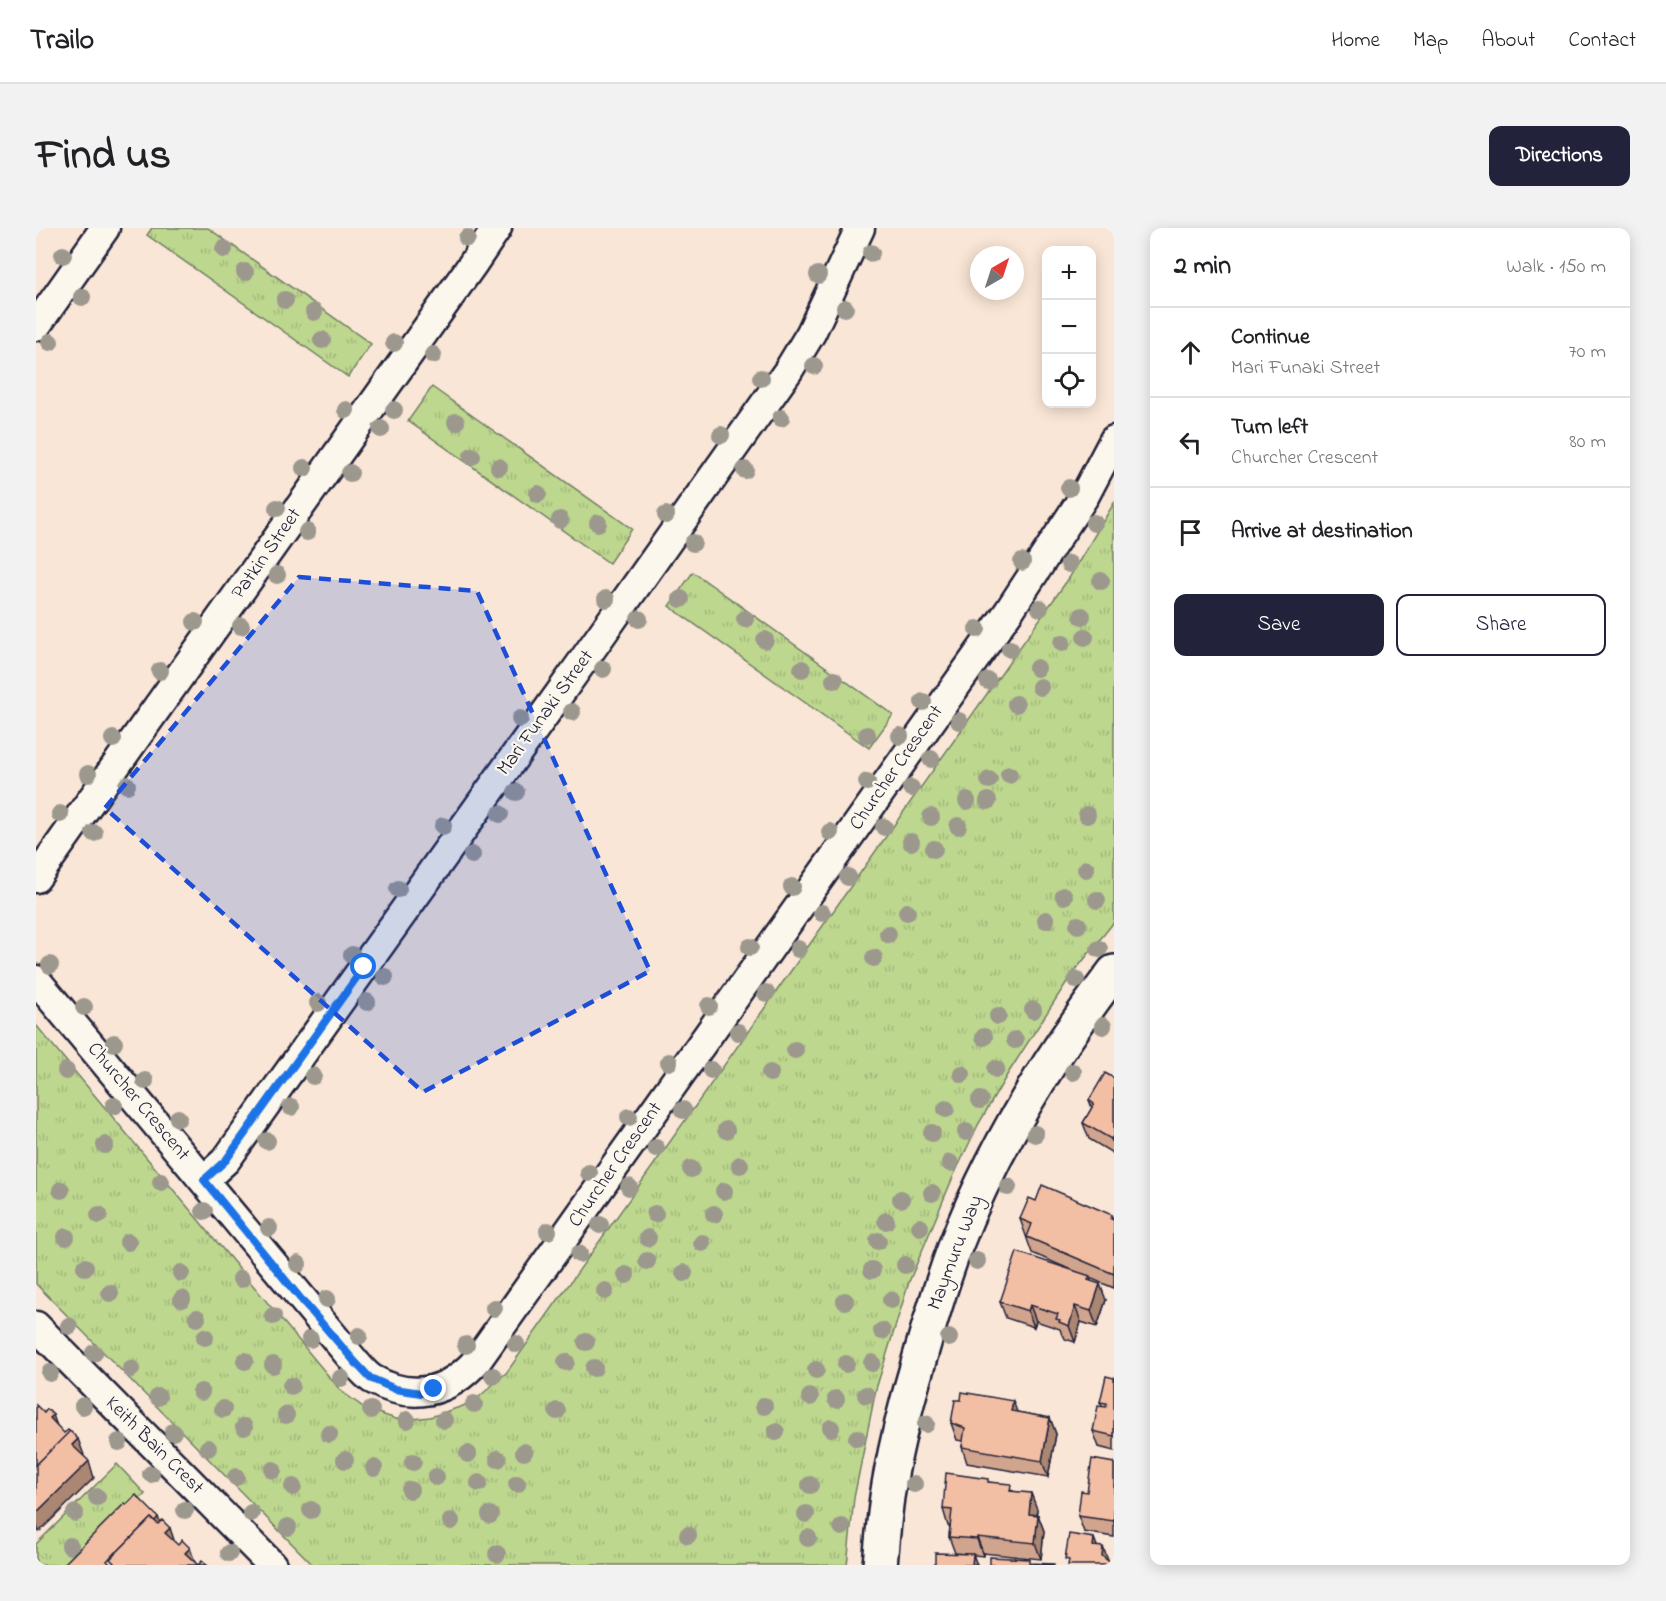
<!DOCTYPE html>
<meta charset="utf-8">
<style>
:root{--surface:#fff;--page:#f2f2f2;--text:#202124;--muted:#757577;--line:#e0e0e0;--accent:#22223b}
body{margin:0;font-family:"Indie Flower",sans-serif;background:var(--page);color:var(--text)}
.controls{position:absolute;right:18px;top:18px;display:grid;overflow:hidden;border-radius:12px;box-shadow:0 3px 15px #0003}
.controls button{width:54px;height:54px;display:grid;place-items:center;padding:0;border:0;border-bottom:2px solid var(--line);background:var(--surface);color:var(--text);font:30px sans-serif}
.compass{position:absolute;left:934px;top:18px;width:54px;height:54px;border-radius:50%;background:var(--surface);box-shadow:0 3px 15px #0003;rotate:39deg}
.stop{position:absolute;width:18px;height:18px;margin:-14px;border:4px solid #1a73e8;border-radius:50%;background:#fff}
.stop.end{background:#1a73e8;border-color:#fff;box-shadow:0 2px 6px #0008}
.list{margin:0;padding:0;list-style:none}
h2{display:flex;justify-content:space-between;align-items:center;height:78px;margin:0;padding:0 24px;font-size:26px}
h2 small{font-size:20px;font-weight:400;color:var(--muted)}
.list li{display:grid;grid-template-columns:39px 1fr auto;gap:18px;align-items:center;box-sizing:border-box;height:90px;padding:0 24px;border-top:2px solid var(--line)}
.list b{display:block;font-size:22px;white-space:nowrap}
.list p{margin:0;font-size:20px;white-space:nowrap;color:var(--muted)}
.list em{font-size:20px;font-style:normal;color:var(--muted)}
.actions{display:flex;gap:12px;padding:18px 24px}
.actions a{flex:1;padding:14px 0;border:2px solid var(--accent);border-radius:12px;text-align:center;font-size:21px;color:var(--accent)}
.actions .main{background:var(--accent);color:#fff}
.icon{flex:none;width:33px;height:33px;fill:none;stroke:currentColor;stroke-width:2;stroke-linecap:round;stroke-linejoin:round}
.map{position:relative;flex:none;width:1078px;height:1337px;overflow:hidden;border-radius:12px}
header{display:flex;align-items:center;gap:36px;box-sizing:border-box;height:84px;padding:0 30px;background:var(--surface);border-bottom:2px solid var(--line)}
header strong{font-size:28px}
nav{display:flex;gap:33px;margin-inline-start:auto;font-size:21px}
.intro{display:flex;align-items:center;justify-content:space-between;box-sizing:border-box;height:144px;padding:0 36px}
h1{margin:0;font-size:42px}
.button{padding:15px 27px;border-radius:12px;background:var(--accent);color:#fff;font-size:21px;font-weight:700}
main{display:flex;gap:36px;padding:0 36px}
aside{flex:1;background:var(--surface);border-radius:12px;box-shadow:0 3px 15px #0003}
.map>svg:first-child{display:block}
</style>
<header>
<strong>Trailo</strong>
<nav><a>Home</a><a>Map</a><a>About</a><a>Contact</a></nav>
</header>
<div class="intro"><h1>Find us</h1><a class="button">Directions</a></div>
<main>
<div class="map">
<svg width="1078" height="1337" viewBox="0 0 1078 1337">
<defs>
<pattern id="park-tufts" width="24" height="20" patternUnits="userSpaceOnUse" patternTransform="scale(1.5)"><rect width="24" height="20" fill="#bdd78e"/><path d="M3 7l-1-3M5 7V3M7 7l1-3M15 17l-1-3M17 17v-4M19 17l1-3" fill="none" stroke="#a2b87b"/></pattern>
</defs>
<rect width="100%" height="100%" fill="#f9e6d6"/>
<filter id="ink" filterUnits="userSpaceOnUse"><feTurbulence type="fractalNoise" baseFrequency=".0167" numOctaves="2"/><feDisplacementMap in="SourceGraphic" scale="12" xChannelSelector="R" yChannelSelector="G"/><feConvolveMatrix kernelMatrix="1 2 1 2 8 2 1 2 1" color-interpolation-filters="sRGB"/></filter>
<g filter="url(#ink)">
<!-- park -->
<g fill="url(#park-tufts)" stroke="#707c64" stroke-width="1.5">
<path d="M116 0H172L335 116 312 149 111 7Z"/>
<path d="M396 159 596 301 573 335 372 193Z"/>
<path d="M1078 275V694L1034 749 971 847 942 897 917 949 873 1054 840 1161 818 1270 811 1337H277L0 1056V797L305 1163 330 1181 360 1191H377L394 1189 427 1178 443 1169 471 1144 1033 350Z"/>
<path d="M657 344 857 487 833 520 633 378Z"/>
<path d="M81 1236 109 1266 37 1337H0V1316Z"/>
</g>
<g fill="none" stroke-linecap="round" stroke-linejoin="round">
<!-- street casing -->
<g stroke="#22223b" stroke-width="33">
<g id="street">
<path d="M0 98 69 0"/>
<path d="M0 650 436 37 461 0"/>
<path d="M0 752 319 1134C324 1140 330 1147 336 1151 376 1174 413 1165 442 1131L973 383 1049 267 1078 212"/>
<path d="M168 952 190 932 549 430 752 143 775 105 824 0"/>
<path d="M0 1098 236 1337"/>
</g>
</g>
<!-- secondary casing -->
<g stroke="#22223b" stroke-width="38">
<path id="secondary" d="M844 1337C846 1314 848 1292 851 1269 858 1224 869 1180 882 1136 893 1097 905 1057 919 1019 957 920 1014 828 1078 744"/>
</g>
<!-- street -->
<use href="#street" stroke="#fbf7ec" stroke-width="28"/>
<!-- secondary -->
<use href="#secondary" stroke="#fbf7ec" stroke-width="33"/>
</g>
<!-- trees -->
<g fill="#9c988e">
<circle cx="431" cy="10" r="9"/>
<circle cx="188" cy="21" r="9"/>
<circle cx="835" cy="25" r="9"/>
<circle cx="27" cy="27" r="9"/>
<circle cx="209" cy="44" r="9"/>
<circle cx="782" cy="47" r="9"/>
<circle cx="46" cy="69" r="9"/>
<circle cx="249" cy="72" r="9"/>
<circle cx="809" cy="80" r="9"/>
<circle cx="278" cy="84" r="9"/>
<circle cx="286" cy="112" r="9"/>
<circle cx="14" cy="114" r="9"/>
<circle cx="358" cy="115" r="9"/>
<circle cx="397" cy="127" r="9"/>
<circle cx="778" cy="138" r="9"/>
<circle cx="725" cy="150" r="9"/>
<circle cx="310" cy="182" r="9"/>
<circle cx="358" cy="182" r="9"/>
<circle cx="745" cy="190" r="9"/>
<circle cx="420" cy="194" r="9"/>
<circle cx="345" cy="201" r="9"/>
<circle cx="685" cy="207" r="9"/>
<circle cx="436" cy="228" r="9"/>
<circle cx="463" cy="239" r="9"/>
<circle cx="268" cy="240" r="9"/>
<circle cx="709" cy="242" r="9"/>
<circle cx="314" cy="245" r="9"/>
<circle cx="1033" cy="260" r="9"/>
<circle cx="502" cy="266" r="9"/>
<circle cx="241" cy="280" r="9"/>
<circle cx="630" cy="287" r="9"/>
<circle cx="524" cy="292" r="9"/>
<circle cx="562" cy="295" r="9"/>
<circle cx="1058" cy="295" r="9"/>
<circle cx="271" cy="304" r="9"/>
<circle cx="657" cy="315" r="9"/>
<circle cx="986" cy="334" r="9"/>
<circle cx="1033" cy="336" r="9"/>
<circle cx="241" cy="347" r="9"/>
<circle cx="1065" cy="353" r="9"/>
<circle cx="570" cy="371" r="9"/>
<circle cx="645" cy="371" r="9"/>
<circle cx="1004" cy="380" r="9"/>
<circle cx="1046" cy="388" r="9"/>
<circle cx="603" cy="391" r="9"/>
<circle cx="709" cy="391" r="9"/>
<circle cx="159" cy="394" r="9"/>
<circle cx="205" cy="398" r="9"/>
<circle cx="941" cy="401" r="9"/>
<circle cx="1049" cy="409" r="9"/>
<circle cx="729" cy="412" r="9"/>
<circle cx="1026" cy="415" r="9"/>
<circle cx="974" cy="421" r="9"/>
<circle cx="1001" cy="440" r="9"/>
<circle cx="567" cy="441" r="9"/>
<circle cx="766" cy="441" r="9"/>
<circle cx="124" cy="443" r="9"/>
<circle cx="798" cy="452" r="9"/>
<circle cx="952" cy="453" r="9"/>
<circle cx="1004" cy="459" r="9"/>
<circle cx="887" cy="474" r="9"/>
<circle cx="980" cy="476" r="9"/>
<circle cx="536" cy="484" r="9"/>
<circle cx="484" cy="491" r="9"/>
<circle cx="923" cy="493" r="9"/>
<circle cx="831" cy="507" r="9"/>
<circle cx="864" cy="508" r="9"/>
<circle cx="77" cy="511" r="9"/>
<circle cx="895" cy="531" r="9"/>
<circle cx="52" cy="546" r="9"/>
<circle cx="973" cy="547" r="9"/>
<circle cx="953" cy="552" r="9"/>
<circle cx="831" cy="554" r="9"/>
<circle cx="91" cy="557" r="9"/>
<circle cx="875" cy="560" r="9"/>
<circle cx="480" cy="564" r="9"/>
<circle cx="931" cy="573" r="9"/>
<circle cx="952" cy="573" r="9"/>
<circle cx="24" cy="586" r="9"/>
<circle cx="464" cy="586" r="9"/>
<circle cx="1051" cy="587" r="9"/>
<circle cx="895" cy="589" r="9"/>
<circle cx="407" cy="598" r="9"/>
<circle cx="922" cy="598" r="9"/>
<circle cx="848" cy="599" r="9"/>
<circle cx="794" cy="604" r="9"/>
<circle cx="58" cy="605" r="9"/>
<circle cx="875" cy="614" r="9"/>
<circle cx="898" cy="621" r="9"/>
<circle cx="436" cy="627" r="9"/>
<circle cx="1050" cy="641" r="9"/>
<circle cx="812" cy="649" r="9"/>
<circle cx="756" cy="659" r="9"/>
<circle cx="362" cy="661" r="9"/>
<circle cx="1028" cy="668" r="9"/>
<circle cx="1061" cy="672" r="9"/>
<circle cx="871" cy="684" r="9"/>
<circle cx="786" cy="685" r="9"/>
<circle cx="1010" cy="692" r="9"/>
<circle cx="1042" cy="697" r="9"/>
<circle cx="852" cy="706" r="9"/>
<circle cx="714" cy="719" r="9"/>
<circle cx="762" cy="721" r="9"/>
<circle cx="1063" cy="721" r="9"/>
<circle cx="316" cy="727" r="9"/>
<circle cx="838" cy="730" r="9"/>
<circle cx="14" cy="737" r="9"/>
<circle cx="349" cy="749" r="9"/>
<circle cx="1040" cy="752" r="9"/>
<circle cx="730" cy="765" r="9"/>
<circle cx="331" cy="774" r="9"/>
<circle cx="282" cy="775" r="9"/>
<circle cx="673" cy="778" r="9"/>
<circle cx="48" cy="779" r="9"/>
<circle cx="997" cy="782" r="9"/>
<circle cx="962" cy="788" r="9"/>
<circle cx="1067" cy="798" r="9"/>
<circle cx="702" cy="804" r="9"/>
<circle cx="948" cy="809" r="9"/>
<circle cx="979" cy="812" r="9"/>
<circle cx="78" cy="815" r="9"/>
<circle cx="759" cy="822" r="9"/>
<circle cx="633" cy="834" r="9"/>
<circle cx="960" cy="841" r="9"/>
<circle cx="675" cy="842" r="9"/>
<circle cx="30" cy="843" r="9"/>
<circle cx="1037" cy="844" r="9"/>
<circle cx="734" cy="845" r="9"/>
<circle cx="926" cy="846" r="9"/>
<circle cx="277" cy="848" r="9"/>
<circle cx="109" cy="853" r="9"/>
<circle cx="944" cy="872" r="9"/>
<circle cx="78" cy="878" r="9"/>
<circle cx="255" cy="879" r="9"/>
<circle cx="910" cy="881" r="9"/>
<circle cx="647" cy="882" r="9"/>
<circle cx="593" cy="889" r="9"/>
<circle cx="142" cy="890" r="9"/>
<circle cx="690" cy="902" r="9"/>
<circle cx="930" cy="904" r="9"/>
<circle cx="896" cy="905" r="9"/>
<circle cx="999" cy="906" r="9"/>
<circle cx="231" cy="913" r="9"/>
<circle cx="69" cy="917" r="9"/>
<circle cx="620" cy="920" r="9"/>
<circle cx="914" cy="935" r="9"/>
<circle cx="704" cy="937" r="9"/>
<circle cx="655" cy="941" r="9"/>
<circle cx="553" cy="945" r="9"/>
<circle cx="125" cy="954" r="9"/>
<circle cx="593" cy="959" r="9"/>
<circle cx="972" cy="959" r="9"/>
<circle cx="25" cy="962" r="9"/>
<circle cx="688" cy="963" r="9"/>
<circle cx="896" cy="965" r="9"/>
<circle cx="865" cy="971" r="9"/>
<circle cx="168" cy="983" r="9"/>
<circle cx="619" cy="986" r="9"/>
<circle cx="678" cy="986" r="9"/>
<circle cx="63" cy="987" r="9"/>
<circle cx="850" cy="993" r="9"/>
<circle cx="564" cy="997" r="9"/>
<circle cx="884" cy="999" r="9"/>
<circle cx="233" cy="1000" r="9"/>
<circle cx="512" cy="1003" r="9"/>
<circle cx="30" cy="1009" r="9"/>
<circle cx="612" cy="1010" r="9"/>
<circle cx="842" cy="1013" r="9"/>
<circle cx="92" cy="1014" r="9"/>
<circle cx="666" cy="1015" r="9"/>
<circle cx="543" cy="1026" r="9"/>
<circle cx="611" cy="1033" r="9"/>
<circle cx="941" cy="1033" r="9"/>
<circle cx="262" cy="1036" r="9"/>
<circle cx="869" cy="1037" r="9"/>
<circle cx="49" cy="1039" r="9"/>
<circle cx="836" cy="1042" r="9"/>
<circle cx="145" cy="1045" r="9"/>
<circle cx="648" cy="1045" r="9"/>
<circle cx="590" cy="1047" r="9"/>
<circle cx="205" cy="1051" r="9"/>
<circle cx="569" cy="1063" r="9"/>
<circle cx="74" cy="1065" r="9"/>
<circle cx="146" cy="1071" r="9"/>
<circle cx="291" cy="1071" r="9"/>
<circle cx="855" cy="1072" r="9"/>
<circle cx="809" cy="1073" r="9"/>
<circle cx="458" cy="1080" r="9"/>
<circle cx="237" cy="1088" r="9"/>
<circle cx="161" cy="1090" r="9"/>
<circle cx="33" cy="1098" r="9"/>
<circle cx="846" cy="1103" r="9"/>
<circle cx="323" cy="1108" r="9"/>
<circle cx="169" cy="1109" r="9"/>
<circle cx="913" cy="1110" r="9"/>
<circle cx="274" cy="1111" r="9"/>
<circle cx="550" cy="1114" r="9"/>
<circle cx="480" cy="1116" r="9"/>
<circle cx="430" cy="1117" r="9"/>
<circle cx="58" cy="1125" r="9"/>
<circle cx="209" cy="1133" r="9"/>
<circle cx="530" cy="1134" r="9"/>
<circle cx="836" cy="1135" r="9"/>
<circle cx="810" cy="1136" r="9"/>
<circle cx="237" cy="1137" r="9"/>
<circle cx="558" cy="1140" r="9"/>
<circle cx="95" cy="1141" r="9"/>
<circle cx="780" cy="1142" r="9"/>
<circle cx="14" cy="1145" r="9"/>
<circle cx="457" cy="1148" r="9"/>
<circle cx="305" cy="1150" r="9"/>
<circle cx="255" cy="1158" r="9"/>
<circle cx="165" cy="1164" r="9"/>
<circle cx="830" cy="1167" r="9"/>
<circle cx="122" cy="1169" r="9"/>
<circle cx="774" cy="1169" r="9"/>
<circle cx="800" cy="1171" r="9"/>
<circle cx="438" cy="1176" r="9"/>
<circle cx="47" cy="1178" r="9"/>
<circle cx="728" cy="1178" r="9"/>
<circle cx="187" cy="1181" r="9"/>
<circle cx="335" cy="1182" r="9"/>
<circle cx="521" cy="1183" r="9"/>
<circle cx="250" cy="1187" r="9"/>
<circle cx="371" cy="1192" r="9"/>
<circle cx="408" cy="1192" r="9"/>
<circle cx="890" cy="1196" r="9"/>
<circle cx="208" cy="1199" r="9"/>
<circle cx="795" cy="1200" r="9"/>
<circle cx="137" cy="1204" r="9"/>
<circle cx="740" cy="1204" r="9"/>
<circle cx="293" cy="1206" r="9"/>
<circle cx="821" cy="1210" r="9"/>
<circle cx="83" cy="1214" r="9"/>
<circle cx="172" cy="1220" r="9"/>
<circle cx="488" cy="1224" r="9"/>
<circle cx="432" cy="1226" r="9"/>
<circle cx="462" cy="1231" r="9"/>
<circle cx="309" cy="1232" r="9"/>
<circle cx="377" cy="1234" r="9"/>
<circle cx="338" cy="1240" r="9"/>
<circle cx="237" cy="1242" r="9"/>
<circle cx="115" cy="1246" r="9"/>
<circle cx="200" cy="1249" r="9"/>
<circle cx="400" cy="1249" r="9"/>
<circle cx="443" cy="1255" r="9"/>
<circle cx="481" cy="1256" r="9"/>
<circle cx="878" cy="1256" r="9"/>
<circle cx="774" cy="1257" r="9"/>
<circle cx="257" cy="1259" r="9"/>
<circle cx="374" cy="1262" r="9"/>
<circle cx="61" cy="1269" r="9"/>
<circle cx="149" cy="1282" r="9"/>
<circle cx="275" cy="1282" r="9"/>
<circle cx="39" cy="1285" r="9"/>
<circle cx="215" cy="1285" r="9"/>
<circle cx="770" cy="1286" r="9"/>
<circle cx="454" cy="1287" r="9"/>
<circle cx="415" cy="1293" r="9"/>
<circle cx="252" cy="1299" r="9"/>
<circle cx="806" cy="1299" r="9"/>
<circle cx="652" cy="1307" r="9"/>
<circle cx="772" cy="1310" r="9"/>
<circle cx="34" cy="1318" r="9"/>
<circle cx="193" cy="1325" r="9"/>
<circle cx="461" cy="1326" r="9"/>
</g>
<!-- wall -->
<g fill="#d1a48d" stroke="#22223b" stroke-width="1.5">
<path d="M1078 850V926L1053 911 1047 895 1056 880 1053 872Z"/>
<path d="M1000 973 1076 987 1078 992V1060L1054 1050 1055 1053 1070 1072 1061 1099 1045 1094 1039 1114 1029 1111 1028 1108 1026 1107 1024 1101 1000 1093 998 1099 970 1090 964 1074 1040 1044 996 1025 984 991Z"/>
<path d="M1078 1150V1223L1063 1219 1057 1203 1066 1178 1064 1174Z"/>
<path d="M981 1184 1014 1190 1020 1206 1012 1249 931 1235 926 1219 927 1213 921 1212 915 1195Z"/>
<path d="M1078 1235V1309L1048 1304 1042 1288 1051 1264Z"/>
<path d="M953 1254 977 1263 1001 1281 1000 1287H1002L1008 1303 1005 1331 947 1325V1328L919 1325 913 1309 914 1298H912L907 1281Z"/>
</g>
<!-- shaded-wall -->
<g fill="#aa8673" stroke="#22223b" stroke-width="1.5">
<path d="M1078 907V919L1075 911Z"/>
<path d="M1064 1056 1070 1072 1061 1099 1055 1083Z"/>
<path d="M994 1077 1000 1093 998 1099 992 1083Z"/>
<path d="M1039 1078 1045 1094 1039 1114 1033 1098Z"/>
<path d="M977 1173 983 1189 975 1183Z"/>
<path d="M17 1187 21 1198 14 1190Z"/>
<path d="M1014 1190 1020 1206 1012 1249 1006 1233Z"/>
<path d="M42 1211 48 1227 42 1233 0 1256Z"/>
<path d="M53 1233 58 1250 3 1304 0 1296V1285Z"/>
<path d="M995 1265 1001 1281 999 1302 993 1286Z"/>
<path d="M1002 1287 1008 1303 1005 1331 999 1315Z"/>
<path d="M122 1289 128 1305 83 1329Z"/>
<path d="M134 1300 141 1321 129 1305Z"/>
<path d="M941 1309 947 1325V1328L941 1311Z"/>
<path d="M1058 1310 1064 1326 1057 1318Z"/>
<path d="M1067 1319 1073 1335 1066 1328Z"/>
<path d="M154 1320 160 1337 149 1325Z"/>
<path d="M937 1326 941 1337H936Z"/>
</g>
<!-- building -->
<g fill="#f3bfa4" stroke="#22223b" stroke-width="1.5">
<path d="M1069 845 1078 850V907L1075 911 1047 895 1058 876 1053 872Z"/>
<path d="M1006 957 1076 987 1075 991 1078 992V1046L991 1009 996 996 984 991 993 970 1000 973Z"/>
<path d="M981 1024 1054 1048 1052 1052 1064 1056 1055 1083 1039 1078 1033 1098 1023 1094 1024 1092 1020 1091 1022 1086 994 1077 992 1083 964 1074Z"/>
<path d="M1070 1148 1078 1150V1208L1057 1203 1062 1178 1070 1179 1071 1175 1064 1174Z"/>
<path d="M926 1164 977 1173 975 1183 1014 1190 1006 1233 926 1219 929 1200 915 1195 919 1172H925Z"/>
<path d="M0 1177 8 1185 11 1181 17 1187 14 1190 28 1205 32 1202 34 1204 0 1237Z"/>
<path d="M34 1203 42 1211 36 1217 53 1233 0 1285V1237Z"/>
<path d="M1056 1231 1078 1235V1293L1042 1288 1045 1263 1051 1264Z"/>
<path d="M910 1245 952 1251V1254L975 1256 974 1263 995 1265 993 1286 1002 1287 999 1315 941 1309V1311L913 1309 916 1282 907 1281Z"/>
<path d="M100 1267 122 1289 119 1293 115 1290 80 1325 79 1324 71 1333 75 1337H27L89 1275 90 1277Z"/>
<path d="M115 1290 122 1296 126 1292 134 1300 129 1305 142 1317 146 1312 154 1320 149 1325 162 1337H76L78 1335 74 1331Z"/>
<path d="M1033 1306 1058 1310 1057 1318 1067 1319 1066 1328 1077 1337H1032L1033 1332 1029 1331Z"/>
<path d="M899 1325 937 1326 936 1337H899Z"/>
<path d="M954 1329 993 1331V1335L1018 1336V1337H954Z"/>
<path d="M166 1333 170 1337H162Z"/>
</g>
</g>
<g fill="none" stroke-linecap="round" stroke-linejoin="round" filter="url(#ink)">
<!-- route -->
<path stroke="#1a73e8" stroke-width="8" d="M328 739 190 932 168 952 264 1070 319 1134 334 1150 359 1161 385 1165 398 1161"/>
</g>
<!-- marked area -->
<path fill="#1d4ed8" fill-opacity="0.2" stroke="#1d4ed8" stroke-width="4.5" stroke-dasharray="12 8" stroke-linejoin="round" d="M263 349 441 363 614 743 387 864 69 580Z"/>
<g text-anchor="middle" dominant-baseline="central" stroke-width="4.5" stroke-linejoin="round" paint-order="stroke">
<!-- street labels -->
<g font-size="20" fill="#22223b" stroke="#fbf7ec">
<text transform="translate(231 326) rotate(-55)">Patkin Street</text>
<text transform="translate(510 485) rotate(-54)">Mari Funaki Street</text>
<text transform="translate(861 540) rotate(-55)">Churcher Crescent</text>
<text transform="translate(102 874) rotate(50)">Churcher Crescent</text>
<text transform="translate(580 937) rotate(-55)">Churcher Crescent</text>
<text transform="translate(920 1025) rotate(-69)">Maymuru Way</text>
<text transform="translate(118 1218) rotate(45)">Keith Bain Crest</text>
</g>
</g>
</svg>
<div class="controls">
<button>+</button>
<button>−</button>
<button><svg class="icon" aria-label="locate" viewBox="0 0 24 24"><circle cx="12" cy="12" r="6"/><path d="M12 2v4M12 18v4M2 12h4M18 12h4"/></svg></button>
</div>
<svg class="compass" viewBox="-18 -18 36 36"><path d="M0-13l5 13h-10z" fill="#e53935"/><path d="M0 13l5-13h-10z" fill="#757577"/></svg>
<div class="stop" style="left:328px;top:739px"></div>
<div class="stop end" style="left:398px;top:1161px"></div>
</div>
<aside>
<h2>2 min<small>Walk · 150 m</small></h2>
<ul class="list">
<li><svg class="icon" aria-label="ahead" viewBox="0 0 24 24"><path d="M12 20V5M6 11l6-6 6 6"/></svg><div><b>Continue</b><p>Mari Funaki Street</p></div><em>70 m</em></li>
<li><svg class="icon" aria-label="left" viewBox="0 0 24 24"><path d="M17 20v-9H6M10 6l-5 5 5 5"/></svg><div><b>Turn left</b><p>Churcher Crescent</p></div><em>80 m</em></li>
<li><svg class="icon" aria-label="arrive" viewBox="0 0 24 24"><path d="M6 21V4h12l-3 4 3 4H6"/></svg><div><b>Arrive at destination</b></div></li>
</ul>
<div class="actions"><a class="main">Save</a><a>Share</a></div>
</aside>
</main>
